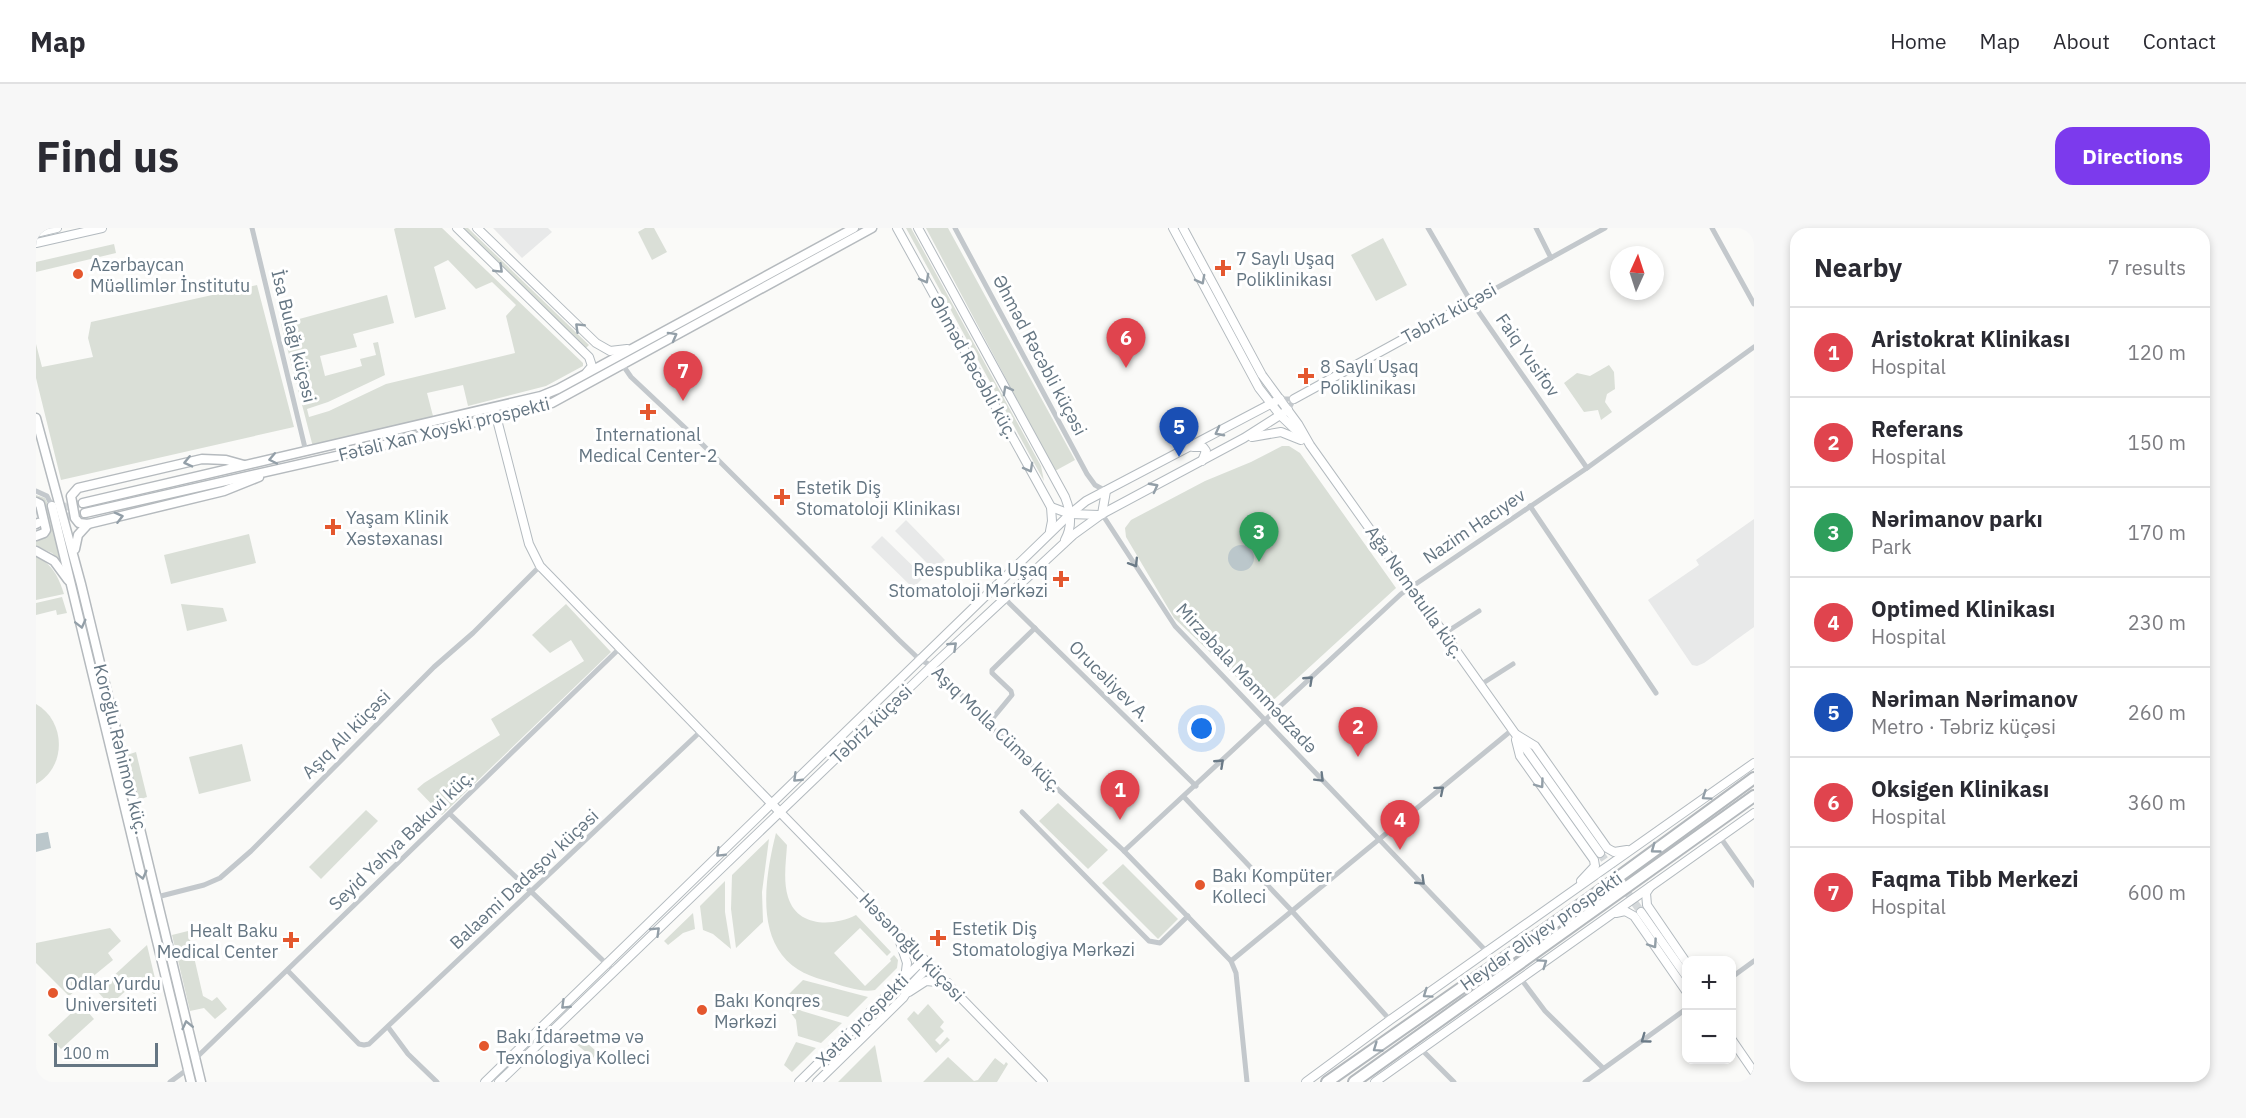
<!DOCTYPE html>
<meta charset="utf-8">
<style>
:root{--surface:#fff;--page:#f7f7f7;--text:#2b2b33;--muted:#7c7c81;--line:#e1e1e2;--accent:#7c3aed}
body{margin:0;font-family:"IBM Plex Sans",sans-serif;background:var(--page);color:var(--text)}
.controls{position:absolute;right:18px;bottom:18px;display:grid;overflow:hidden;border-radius:12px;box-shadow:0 3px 9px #0003}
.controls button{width:54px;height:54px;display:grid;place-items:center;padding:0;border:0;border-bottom:2px solid var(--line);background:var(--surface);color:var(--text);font:30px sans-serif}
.compass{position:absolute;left:1574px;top:18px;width:54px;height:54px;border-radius:50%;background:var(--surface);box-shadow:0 3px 9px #0003;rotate:3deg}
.scale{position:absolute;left:18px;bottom:15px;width:104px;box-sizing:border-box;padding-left:6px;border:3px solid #657683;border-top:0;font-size:16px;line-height:21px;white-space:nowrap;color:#657683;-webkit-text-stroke:4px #fff;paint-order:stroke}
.you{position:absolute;left:1166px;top:501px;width:21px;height:21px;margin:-15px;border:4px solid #fff;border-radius:50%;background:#1a73e8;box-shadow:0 0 0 9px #1a73e833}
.badge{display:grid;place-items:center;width:39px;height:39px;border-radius:50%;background:var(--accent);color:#fff;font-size:20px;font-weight:700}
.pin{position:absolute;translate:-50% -50px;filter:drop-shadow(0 2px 3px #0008)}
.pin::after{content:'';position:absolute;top:32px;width:21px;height:18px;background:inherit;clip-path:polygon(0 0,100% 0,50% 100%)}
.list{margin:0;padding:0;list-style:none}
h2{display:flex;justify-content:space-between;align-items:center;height:78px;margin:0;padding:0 24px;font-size:26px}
h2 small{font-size:20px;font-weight:400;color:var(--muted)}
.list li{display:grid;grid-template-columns:39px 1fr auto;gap:18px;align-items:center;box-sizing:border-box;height:90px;padding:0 24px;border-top:2px solid var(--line)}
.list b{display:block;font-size:22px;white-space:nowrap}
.list p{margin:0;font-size:20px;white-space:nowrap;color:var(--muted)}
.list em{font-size:20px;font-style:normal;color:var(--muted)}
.map{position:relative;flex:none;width:1718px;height:854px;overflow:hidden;border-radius:18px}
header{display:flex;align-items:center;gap:36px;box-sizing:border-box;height:84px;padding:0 30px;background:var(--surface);border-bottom:2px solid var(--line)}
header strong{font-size:28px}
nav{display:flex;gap:33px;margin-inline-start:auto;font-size:21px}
.intro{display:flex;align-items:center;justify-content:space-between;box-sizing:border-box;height:144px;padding:0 36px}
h1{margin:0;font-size:42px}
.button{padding:15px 27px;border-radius:18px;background:var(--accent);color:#fff;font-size:21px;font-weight:700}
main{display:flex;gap:36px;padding:0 36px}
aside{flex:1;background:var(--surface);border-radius:18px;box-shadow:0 3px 9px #0003}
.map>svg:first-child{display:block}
</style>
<header>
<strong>Map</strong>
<nav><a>Home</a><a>Map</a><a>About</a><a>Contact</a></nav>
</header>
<div class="intro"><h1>Find us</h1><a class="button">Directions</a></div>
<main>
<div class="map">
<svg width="1718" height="854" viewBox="0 0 1718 854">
<rect width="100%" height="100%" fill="#fafaf8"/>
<!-- built -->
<g fill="#e8e9e9">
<path d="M457 0H512L516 4 486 30Z"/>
<path d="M1718 291V399L1668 435 1661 438 1656 437 1612 372 1663 337 1660 332Z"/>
<path d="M870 292 909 332 898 342 859 303Z"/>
<path d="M846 308 888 349 877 360 835 319Z"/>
</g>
<!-- green -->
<g fill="#dadfd7">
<path d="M360 0H406L547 135V138L510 158 432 178 427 157 391 165 397 188 277 219 245 96 351 67 358 95 317 106 321 119 284 128 289 148 326 138 324 131 340 127 337 115 342 114 349 147 292 174 271 181 273 189 293 183 350 156 479 125 470 88 480 77 456 54 440 61 412 32 398 39 410 81 379 90 358 1Z"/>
<path d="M426 0H432L553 117 550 120Z"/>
<path d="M609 0H618L631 24 616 32 602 4Z"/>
<path d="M870 0H875L1005 238 1008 253Z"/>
<path d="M890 0H912L1039 232 1019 243Z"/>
<path d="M1347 10 1371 57 1340 73 1315 27Z"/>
<path d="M78 16 80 25 0 44V34Z"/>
<path d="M221 57 258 199 25 252 0 150V116L6 139 57 129 52 110 55 94Z"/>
<path d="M1573 137 1578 144 1579 161 1571 166 1569 174 1576 184 1565 192 1562 182 1548 184 1528 155 1541 145 1554 148Z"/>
<path d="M1246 218H1253L1264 225 1360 360 1231 478 1138 390 1090 309 1089 300 1095 292 1169 253 1215 234Z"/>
<path d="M0 267 9 270 11 274 26 335 16 325 0 318V312L11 309 15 303 9 276 0 269Z"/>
<path d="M213 306 220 335 135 356 128 327Z"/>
<path d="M0 328C17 337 22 348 28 366L0 372Z"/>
<path d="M26 369 31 385 21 387 20 382 0 387V375Z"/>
<path d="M145 376 187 380 191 393 151 403Z"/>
<path d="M530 376 575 424 406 587 381 561 388 555 464 507 455 491 548 433 535 412 514 425 496 407Z"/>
<path d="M0 476C30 493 31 539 0 556Z"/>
<path d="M206 516 215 553 163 566 153 529Z"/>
<path d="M100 524 111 569 102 572 91 527Z"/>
<path d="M1022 575 1072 622 1052 641 1003 593Z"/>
<path d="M330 582 342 593 285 651 273 639Z"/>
<path d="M740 605 751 617C750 634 747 653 752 669 761 699 796 699 820 687L855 724 851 728 824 700 798 725 829 758 855 733 854 731 858 727 862 732 861 740 839 762C826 765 807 758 794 754 776 749 758 743 746 727 721 695 731 641 740 605Z"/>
<path d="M733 611 726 664 727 694 700 720 695 681 696 647Z"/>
<path d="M1087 636 1142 691 1122 711 1066 655Z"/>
<path d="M689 653V684L695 721 677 706 667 702 664 678Z"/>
<path d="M657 685 659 701 647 705 632 717 628 713Z"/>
<path d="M74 700 85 713 72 725 77 732 33 768 0 735V715Z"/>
<path d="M152 703 167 768 176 773 181 769 191 781 179 791 168 780 154 783 136 707Z"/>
<path d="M111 717 122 763 118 766 103 751 74 777 61 763Z"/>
<path d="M767 752 832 769 812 789 778 780 750 769Z"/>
<path d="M747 774 766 783 806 795 785 815 762 808 760 792Z"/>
<path d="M45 776 58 791 25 821 12 807Z"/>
<path d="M892 776 908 794 904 799 908 803 899 812 904 817 911 809 914 812 900 825 871 791 878 783 882 787Z"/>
<path d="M539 804 561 824 557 830 533 810Z"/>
<path d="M760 814 780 820 756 844 748 837Z"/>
<path d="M839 817 846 854H802Z"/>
<path d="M912 829 938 853 942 852 959 830 968 837 970 834 972 836 961 854H887Z"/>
</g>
<!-- water -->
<g fill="#bbc7cb">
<circle cx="1205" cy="330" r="13"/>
<path d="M12 604 15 620 0 624V606Z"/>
</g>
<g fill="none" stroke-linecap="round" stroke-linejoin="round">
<!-- secondary-tunnel -->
<path stroke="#d5d9db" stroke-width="8" stroke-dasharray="8 4" stroke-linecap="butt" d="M1564 625 1605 684"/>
<!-- primary-tunnel -->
<g stroke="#d5d9db" stroke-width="8" stroke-dasharray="8 4" stroke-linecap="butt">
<path d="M0 285 47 275"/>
<path d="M3 295 49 285"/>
</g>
<!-- secondary casing -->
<g stroke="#b3babf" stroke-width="10">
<g id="secondary">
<path d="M421 0 553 129 556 138 551 144"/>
<path d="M441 0 560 115 574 123 591 121"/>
<path d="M861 0 1015 279 1016 293 1014 303"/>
<path d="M882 0 1029 269C1035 284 1037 298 1029 312"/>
<path d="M1137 0 1223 160 1244 187 1267 209"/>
<path d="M1147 0 1226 147 1262 196 1274 217 1564 625"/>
<path d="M0 5 21 0"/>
<path d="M0 15 66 0"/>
<path d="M1258 171 1435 74"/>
<path d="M458 180 493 316 504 338 1007 854"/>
<path d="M1216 209 1245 204 1265 212"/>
<path d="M1157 219H1167L1170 223 1166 233"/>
<path d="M1015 279 1034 286 1063 287"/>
<path d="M1066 286 1070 263"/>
<path d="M1481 507 1499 518 1571 620 1578 624 1591 622"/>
<path d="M1480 512 1484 528 1558 632 1559 638 1545 653"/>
<path d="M1614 659 1610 665 1611 677 1650 734"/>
<path d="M1605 684 1650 748"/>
<path d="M1580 685 1589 683 1598 688 1650 763"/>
<path d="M862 708 871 735 869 750"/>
<path d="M873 764 890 753 912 755"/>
<path d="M1696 812 1718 844"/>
<path d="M449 854 1034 286 1050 273 1244 171"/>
<path d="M463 854 896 438 1037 307 1066 286 1208 210 1252 182"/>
<path d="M763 854 888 731"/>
<path d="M781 854 867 770 876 756 894 737"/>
<path d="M1270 854 1354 792 1718 535"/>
<path d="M1339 854 1718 585"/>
</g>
</g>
<!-- primary casing -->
<g stroke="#b5babe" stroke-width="11">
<g id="primary">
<path d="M0 190 45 356 165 854"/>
<path d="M208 237 190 232 166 231 42 260 35 268 39 290 43 295 52 296 188 263 223 249"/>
<path d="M0 274 4 276 10 302 8 305 0 308"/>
<path d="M47 275 505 168 522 161 818 0"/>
<path d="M16 278 155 854"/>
<path d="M49 285 340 219 516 175 836 0"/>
<path d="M0 296 2 295"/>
<path d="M39 321 42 307 52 296"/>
<path d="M0 323 18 333 32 352"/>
</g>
</g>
<!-- highway casing -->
<g stroke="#b4b9bd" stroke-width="14">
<g id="highway">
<path d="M1291 854 1551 672 1718 550"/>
<path d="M1318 854 1718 568"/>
</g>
</g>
<!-- street -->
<g stroke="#c3c8cc" stroke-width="5">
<path d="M216 0 270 224"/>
<path d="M919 0 1051 246 1059 257 1070 263"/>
<path d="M1392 0 1431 67 1551 240"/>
<path d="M1500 0 1515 30"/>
<path d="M1676 0 1718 76"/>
<path d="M1435 74 1569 0"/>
<path d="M586 136 595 149 661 211 863 412 883 431 896 438 909 449 952 496 1088 623 1195 733 1200 745 1211 854"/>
<path d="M1244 171H1258L1252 182"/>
<path d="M0 263 11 268 16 278"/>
<path d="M1494 278 1620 465"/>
<path d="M1066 286 1139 398 1451 724"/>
<path d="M968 370 1160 558"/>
<path d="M1409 405 1443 383"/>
<path d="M1444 457 1477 436"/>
<path d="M952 496 976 467 975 463 956 445V442L999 400"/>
<path d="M1148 569 1255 682 1354 792"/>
<path d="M986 584 1113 713 1124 715 1152 688"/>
<path d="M414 586 578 743"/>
<path d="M1684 609 1718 657"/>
<path d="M1088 623 1365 366 1551 240 1718 119"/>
<path d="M121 669 168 657 184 650 215 623 398 439 437 405 504 338"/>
<path d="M1195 733 1476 502"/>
<path d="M252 743 323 816 328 817 333 816 665 503"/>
<path d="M1696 749 1718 733"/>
<path d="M1485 751 1509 783 1567 840"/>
<path d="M352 799 372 826 401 854"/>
<path d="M1385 821 1418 854"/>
<path d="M159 831 584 420"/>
<path d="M134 854 152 841"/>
<path d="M1549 854 1650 781"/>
</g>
<!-- secondary -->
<use href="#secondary" stroke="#fff" stroke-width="8"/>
<!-- primary -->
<use href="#primary" stroke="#fff" stroke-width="8"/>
<!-- highway -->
<use href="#highway" stroke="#fff" stroke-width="10"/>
</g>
<!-- one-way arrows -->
<defs><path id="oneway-chevron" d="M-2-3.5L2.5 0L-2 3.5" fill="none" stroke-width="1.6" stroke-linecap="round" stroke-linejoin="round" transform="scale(1.5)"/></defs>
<g stroke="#939fa8">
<use href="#oneway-chevron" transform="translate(463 41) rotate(44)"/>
<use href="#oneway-chevron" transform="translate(889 51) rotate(61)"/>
<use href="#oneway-chevron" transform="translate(1165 52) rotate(62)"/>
<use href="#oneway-chevron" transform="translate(543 99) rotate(-136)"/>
<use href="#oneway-chevron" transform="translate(637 108) rotate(-29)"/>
<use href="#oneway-chevron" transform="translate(971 162) rotate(-119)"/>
<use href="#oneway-chevron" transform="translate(1183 204) rotate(152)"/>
<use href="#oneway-chevron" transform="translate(237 231) rotate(168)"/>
<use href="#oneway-chevron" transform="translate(152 234) rotate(167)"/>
<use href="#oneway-chevron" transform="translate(993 240) rotate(61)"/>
<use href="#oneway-chevron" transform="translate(1118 259) rotate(-28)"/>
<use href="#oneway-chevron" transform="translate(83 289) rotate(-14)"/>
<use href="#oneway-chevron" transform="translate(45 396) rotate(76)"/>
<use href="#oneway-chevron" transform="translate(917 418) rotate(-43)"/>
<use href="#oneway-chevron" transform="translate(761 550) rotate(136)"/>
<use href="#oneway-chevron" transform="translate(1504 556) rotate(54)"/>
<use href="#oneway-chevron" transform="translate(1670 568) rotate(146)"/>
<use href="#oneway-chevron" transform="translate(1619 621) rotate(144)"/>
<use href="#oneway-chevron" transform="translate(684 625) rotate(136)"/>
<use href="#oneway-chevron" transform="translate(106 647) rotate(76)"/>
<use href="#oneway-chevron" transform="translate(620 703) rotate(-44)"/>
<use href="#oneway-chevron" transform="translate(1617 716) rotate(56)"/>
<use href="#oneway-chevron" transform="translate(1507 735) rotate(-35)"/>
<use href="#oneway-chevron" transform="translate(1391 766) rotate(145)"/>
<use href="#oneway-chevron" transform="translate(529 777) rotate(136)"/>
<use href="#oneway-chevron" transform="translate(151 797) rotate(-103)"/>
<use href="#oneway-chevron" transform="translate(1341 820) rotate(145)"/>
</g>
<g stroke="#6a7a87">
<use href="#oneway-chevron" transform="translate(1098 335) rotate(58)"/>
<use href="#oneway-chevron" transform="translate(1273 452) rotate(-43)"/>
<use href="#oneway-chevron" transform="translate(1184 535) rotate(-43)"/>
<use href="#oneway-chevron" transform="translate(1284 550) rotate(45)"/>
<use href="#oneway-chevron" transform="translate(1404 562) rotate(-40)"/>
<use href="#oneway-chevron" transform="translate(1385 653) rotate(44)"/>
<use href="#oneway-chevron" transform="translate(1609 811) rotate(144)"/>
</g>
<!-- markers -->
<g fill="#e4572e" stroke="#fff" stroke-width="2">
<path d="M1184 31h6v6h6v6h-6v6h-6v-6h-6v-6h6z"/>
<circle cx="42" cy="46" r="6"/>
<path d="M1267 139h6v6h6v6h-6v6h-6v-6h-6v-6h6z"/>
<path d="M609 175h6v6h6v6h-6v6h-6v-6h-6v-6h6z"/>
<path d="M743 260h6v6h6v6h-6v6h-6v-6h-6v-6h6z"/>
<path d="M294 290h6v6h6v6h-6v6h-6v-6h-6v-6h6z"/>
<path d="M1022 342h6v6h6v6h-6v6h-6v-6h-6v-6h6z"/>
<circle cx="1164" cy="657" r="6"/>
<path d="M899 701h6v6h6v6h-6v6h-6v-6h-6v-6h6z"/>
<path d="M252 703h6v6h6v6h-6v6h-6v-6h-6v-6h6z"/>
<circle cx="17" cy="765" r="6"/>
<circle cx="666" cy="782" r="6"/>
<circle cx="448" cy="818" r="6"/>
</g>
<g text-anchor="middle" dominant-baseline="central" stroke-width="6" stroke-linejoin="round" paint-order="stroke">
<!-- poi labels -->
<g font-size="18" fill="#657683" stroke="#fff" text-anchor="start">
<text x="1200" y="30">7 Saylı Uşaq<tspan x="1200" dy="21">Poliklinikası</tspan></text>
<text x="54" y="36">Azərbaycan<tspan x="54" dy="21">Müəllimlər İnstitutu</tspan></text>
<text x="1284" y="138">8 Saylı Uşaq<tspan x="1284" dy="21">Poliklinikası</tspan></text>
<text x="612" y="206" text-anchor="middle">International<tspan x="612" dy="21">Medical Center-2</tspan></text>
<text x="760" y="259">Estetik Diş<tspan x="760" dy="21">Stomatoloji Klinikası</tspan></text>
<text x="310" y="289">Yaşam Klinik<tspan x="310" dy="21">Xəstəxanası</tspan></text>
<text x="1012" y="341" text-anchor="end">Respublika Uşaq<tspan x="1012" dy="21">Stomatoloji Mərkəzi</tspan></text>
<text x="1176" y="647">Bakı Kompüter<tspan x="1176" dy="21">Kolleci</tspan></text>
<text x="916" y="700">Estetik Diş<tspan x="916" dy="21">Stomatologiya Mərkəzi</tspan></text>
<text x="242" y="702" text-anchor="end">Healt Baku<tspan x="242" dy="21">Medical Center</tspan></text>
<text x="29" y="755">Odlar Yurdu<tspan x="29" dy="21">Universiteti</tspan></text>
<text x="678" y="772">Bakı Konqres<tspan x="678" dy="21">Mərkəzi</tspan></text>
<text x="460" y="808">Bakı İdarəetmə və<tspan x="460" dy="21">Texnologiya Kolleci</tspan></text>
</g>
<!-- street labels -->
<g font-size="18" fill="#657683" stroke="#fff">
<text transform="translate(1413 85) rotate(-29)">Təbriz küçəsi</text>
<text transform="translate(258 108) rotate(76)">İsa Bulağı küçəsi</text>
<text transform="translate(1004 127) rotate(62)">Əhməd Rəcəbli küçəsi</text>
<text transform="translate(1492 127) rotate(55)">Faiq Yusifov</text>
<text transform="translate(938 139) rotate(61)">Əhməd Rəcəbli küç.</text>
<text transform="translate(408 201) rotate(-14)">Fətəli Xan Xoyski prospekti</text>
<text transform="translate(1438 298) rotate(-34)">Nazim Hacıyev</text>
<text transform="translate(1379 364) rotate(55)">Ağa Nemətulla küç.</text>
<text transform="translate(1211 450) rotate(47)">Mirzəbala Məmmədzadə</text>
<text transform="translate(1074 453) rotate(45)">Orucəliyev A.</text>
<text transform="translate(835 496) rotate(-44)">Təbriz küçəsi</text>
<text transform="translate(961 501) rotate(44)">Aşıq Molla Cümə küç.</text>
<text transform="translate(310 506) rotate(-45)">Aşıq Alı küçəsi</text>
<text transform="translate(85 521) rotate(76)">Koroğlu Rəhimov küç.</text>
<text transform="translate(365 612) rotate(-44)">Seyid Yəhya Bakuvi küç.</text>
<text transform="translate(488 651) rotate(-43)">Balaəmi Dadaşov küçəsi</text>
<text transform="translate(1505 703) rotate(-35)">Heydər Əliyev prospekti</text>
<text transform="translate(876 719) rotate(46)">Həsənoğlu küçəsi</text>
<text transform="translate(826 792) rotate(-45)">Xətai prospekti</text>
</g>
</g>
</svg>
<div class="controls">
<button>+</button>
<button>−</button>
</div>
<svg class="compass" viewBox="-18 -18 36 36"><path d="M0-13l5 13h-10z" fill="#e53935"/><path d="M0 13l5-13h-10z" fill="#7c7c81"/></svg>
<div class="scale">100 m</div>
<div class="you"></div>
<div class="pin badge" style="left:1084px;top:592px;background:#e0444e">1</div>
<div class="pin badge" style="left:1322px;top:529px;background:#e0444e">2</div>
<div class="pin badge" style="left:1223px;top:334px;background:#2e9e5b">3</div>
<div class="pin badge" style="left:1364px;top:622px;background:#e0444e">4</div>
<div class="pin badge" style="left:1143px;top:229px;background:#1a4fb4">5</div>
<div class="pin badge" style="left:1090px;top:140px;background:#e0444e">6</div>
<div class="pin badge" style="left:647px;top:173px;background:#e0444e">7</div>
</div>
<aside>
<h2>Nearby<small>7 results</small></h2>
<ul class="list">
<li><span class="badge" style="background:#e0444e">1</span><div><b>Aristokrat Klinikası</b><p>Hospital</p></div><em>120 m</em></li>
<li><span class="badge" style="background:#e0444e">2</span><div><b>Referans</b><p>Hospital</p></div><em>150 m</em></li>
<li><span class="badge" style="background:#2e9e5b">3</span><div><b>Nərimanov parkı</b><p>Park</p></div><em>170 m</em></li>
<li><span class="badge" style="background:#e0444e">4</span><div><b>Optimed Klinikası</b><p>Hospital</p></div><em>230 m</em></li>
<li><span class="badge" style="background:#1a4fb4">5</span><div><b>Nəriman Nərimanov</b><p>Metro · Təbriz küçəsi</p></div><em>260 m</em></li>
<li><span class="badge" style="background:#e0444e">6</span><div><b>Oksigen Klinikası</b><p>Hospital</p></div><em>360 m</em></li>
<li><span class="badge" style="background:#e0444e">7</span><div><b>Faqma Tibb Merkezi</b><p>Hospital</p></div><em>600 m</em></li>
</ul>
</aside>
</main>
